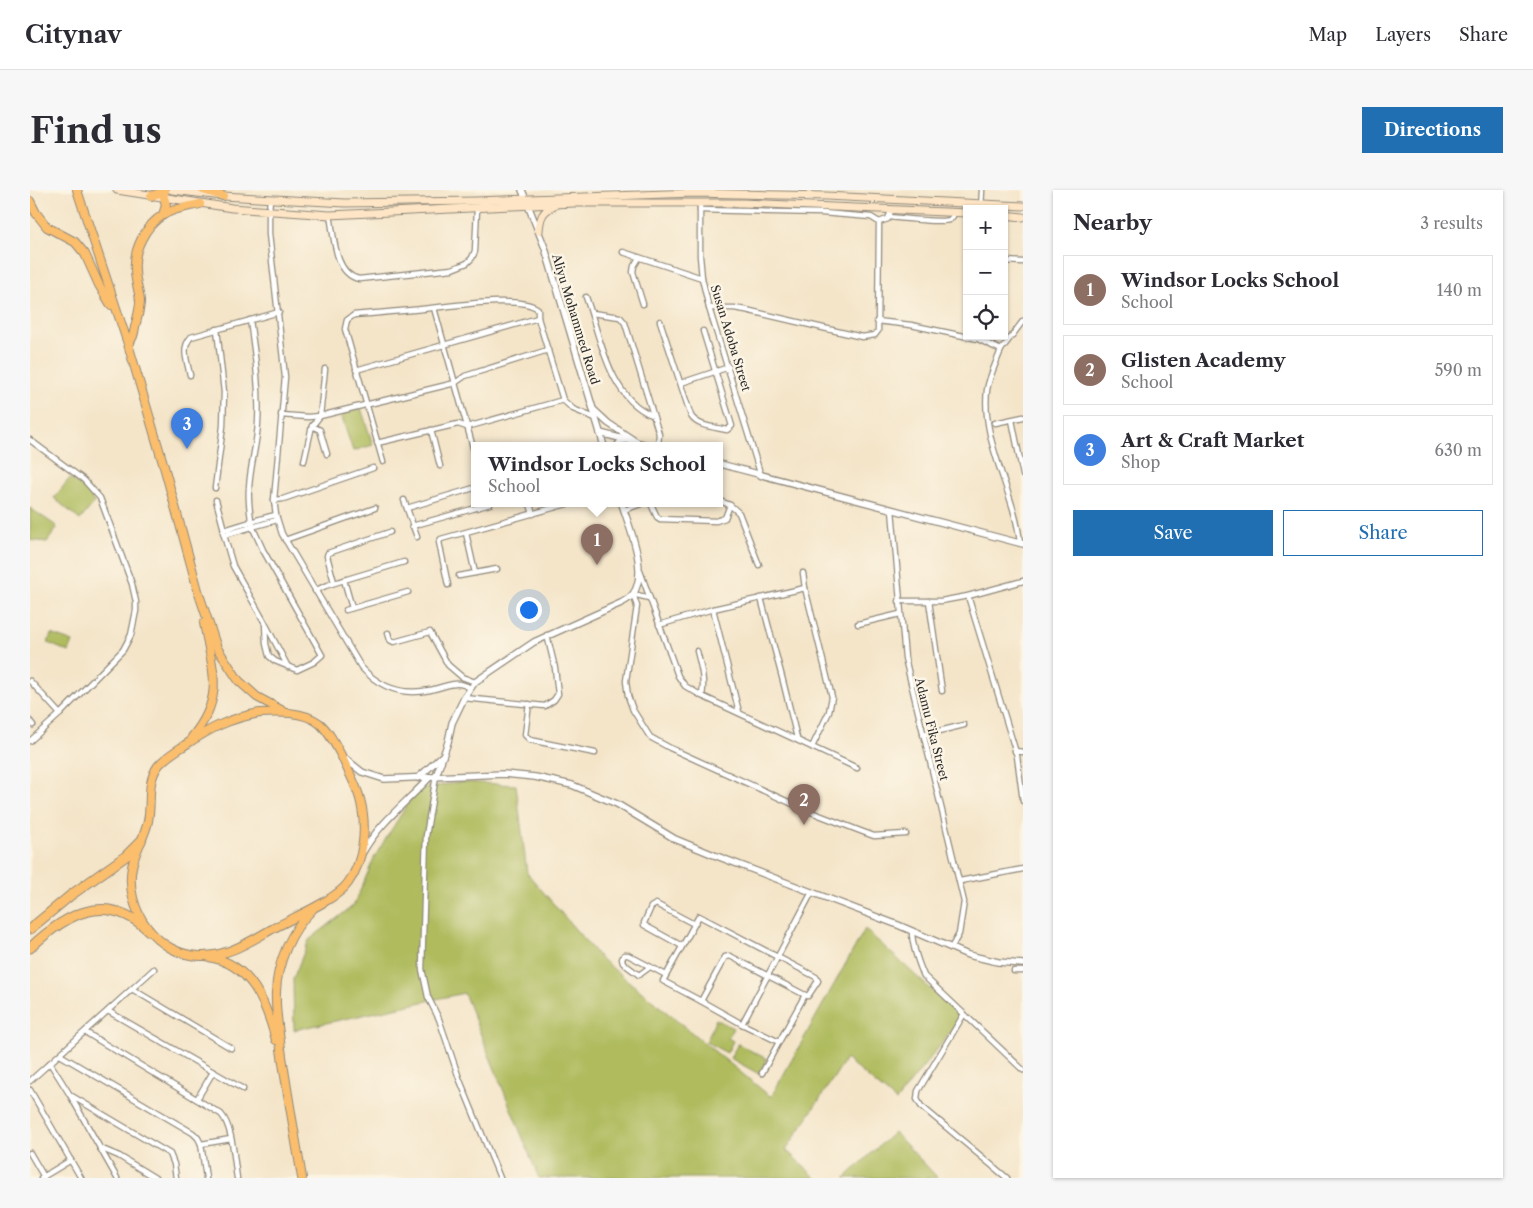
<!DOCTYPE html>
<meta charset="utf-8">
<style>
:root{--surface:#fff;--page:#f7f7f7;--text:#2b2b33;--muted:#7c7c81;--line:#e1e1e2;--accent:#1f6fb2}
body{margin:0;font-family:"Libre Caslon Text",serif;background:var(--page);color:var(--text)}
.controls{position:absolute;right:15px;top:15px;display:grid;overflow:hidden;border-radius:0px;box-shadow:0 1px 4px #0004}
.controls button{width:45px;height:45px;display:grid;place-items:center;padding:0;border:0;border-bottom:1px solid var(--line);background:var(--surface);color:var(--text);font:25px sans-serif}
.you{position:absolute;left:498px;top:419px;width:18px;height:18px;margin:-12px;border:4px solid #fff;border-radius:50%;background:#1a73e8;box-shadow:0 0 0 8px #1a73e833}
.badge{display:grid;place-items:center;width:32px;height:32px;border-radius:50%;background:var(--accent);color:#fff;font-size:16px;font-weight:700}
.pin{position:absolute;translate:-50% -41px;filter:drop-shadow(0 1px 2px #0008)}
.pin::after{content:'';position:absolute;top:26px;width:18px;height:15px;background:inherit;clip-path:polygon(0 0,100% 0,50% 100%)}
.popup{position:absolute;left:441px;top:252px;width:252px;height:65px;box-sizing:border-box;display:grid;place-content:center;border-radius:0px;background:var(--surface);filter:drop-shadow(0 1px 4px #0005);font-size:16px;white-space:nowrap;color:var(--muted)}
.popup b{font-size:19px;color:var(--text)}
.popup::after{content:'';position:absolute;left:50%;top:100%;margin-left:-10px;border:10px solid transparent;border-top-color:var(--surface)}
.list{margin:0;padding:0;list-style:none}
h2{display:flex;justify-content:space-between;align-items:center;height:65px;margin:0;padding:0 20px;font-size:21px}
h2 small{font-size:16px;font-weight:400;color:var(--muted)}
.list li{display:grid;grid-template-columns:32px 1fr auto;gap:15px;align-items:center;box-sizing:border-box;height:70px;margin:0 10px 10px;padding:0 10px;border:1px solid var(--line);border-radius:0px}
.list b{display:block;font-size:19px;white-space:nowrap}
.list p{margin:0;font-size:16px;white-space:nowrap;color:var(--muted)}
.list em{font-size:16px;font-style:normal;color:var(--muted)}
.actions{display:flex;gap:10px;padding:15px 20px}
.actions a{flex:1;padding:11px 0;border:1px solid var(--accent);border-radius:0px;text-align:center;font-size:18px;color:var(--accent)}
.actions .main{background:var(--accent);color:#fff}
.icon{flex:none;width:28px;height:28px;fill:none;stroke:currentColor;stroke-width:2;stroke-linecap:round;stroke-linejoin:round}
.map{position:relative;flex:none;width:993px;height:988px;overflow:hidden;border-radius:0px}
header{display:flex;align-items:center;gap:30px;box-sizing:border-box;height:70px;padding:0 25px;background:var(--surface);border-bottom:1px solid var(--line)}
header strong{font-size:24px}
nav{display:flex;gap:28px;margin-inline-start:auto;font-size:18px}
.intro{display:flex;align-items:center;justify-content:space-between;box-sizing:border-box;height:120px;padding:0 30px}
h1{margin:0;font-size:35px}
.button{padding:12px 22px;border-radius:0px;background:var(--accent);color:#fff;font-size:18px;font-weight:700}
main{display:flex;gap:30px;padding:0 30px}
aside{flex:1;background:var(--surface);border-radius:0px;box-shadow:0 1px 4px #0004}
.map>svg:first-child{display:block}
</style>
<header>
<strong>Citynav</strong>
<nav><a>Map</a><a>Layers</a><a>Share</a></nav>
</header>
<div class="intro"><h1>Find us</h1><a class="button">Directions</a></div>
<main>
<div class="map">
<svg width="993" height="988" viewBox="0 0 993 988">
<rect width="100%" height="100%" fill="#fcf5e5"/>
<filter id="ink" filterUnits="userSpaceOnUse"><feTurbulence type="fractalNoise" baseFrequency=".02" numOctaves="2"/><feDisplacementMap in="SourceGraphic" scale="10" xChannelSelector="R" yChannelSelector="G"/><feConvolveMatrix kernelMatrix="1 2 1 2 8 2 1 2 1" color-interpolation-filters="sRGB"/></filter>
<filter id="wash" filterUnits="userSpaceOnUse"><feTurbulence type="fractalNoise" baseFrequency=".0096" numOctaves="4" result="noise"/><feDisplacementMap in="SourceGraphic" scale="20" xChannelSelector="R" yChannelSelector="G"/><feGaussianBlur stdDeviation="1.12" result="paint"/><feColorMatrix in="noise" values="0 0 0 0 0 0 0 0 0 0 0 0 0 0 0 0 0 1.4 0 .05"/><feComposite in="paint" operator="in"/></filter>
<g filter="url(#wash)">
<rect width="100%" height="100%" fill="#f4e5c9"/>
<!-- green -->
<g fill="#afbb5d" stroke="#6d7344">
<path d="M331 218 343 255 323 261 311 225Z"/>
<path d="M40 288 58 301 64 313 50 330 24 308Z"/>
<path d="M0 318 25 335 27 338 17 352 0 350Z"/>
<path d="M21 444 43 452 39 462 18 453Z"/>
<path d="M432 592 486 595 497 683 570 768 741 907 835 739 932 828 866 911 816 869 756 960 786 988H509L434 803 264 840 263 789 279 750 324 715 345 666 387 599Z"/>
<path d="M686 829 703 838 698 848 703 851 697 863 676 852Z"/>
<path d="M708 854 737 869 729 884 700 868Z"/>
<path d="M864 942 908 988H815Z"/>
</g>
</g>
<g filter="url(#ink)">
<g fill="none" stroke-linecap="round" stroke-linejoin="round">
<!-- minor casing -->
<g stroke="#90887a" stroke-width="7">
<g id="minor">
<path d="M240 9 239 21V44L255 187 244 310 246 325 252 344 331 477C349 497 372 506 400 500 415 497 426 489 440 498"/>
<path d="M670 13V66L672 88 679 118 731 286"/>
<path d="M951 19 952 0"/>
<path d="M670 20 792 23 841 27 849 32"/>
<path d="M300 25C304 45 304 84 329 89L422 79 437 73 442 68 445 61 447 19"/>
<path d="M859 27C870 28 911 33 919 30 923 28 923 26 924 23"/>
<path d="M593 62 672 88"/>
<path d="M609 68 604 76 603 82 613 114"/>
<path d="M974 71 993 72"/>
<path d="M556 107C570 146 579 208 622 225"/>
<path d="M404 118 444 261"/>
<path d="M679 118H704L716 120 832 147 845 145 848 141 849 32 858 29 861 21"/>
<path d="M562 123 590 127 595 133 629 244 628 256"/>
<path d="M220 130C225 165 230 198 228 233 227 255 220 276 219 298 218 310 220 324 222 336L233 360 292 465 284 472 267 480 245 471 239 466 236 454 235 433 203 376 193 342 194 340C211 335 228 329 246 325"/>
<path d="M630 131 661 226C668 237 685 237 697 240L702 236 673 141"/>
<path d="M847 131 881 135 948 149 971 160 993 131"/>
<path d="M971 160C966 173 959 187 957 200 951 253 985 302 990 353"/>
<path d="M326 180 508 128"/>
<path d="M160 185C157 171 151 158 161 147L249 122"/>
<path d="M651 193 699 177"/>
<path d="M251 225 278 227 290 226 295 179"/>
<path d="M982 230 993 285"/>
<path d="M965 233 993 227"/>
<path d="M282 236 290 240 297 264"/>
<path d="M401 240 410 276"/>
<path d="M0 250 54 290 70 308 102 394 106 412V421L101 445 93 460 30 524 0 551"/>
<path d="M347 253 428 234 437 237 533 210"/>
<path d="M274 271 282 236 290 226 425 193 435 186 518 160"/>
<path d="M353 272 315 139 317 130 324 125C349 123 375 121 401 118 423 116 491 105 508 119V128L533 210 543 219 565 228"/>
<path d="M185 298 193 236 194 202 187 139"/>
<path d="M186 310 194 340"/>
<path d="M244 310 253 309 343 278"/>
<path d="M374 310 387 347"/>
<path d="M690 311 700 315 709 323 729 375"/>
<path d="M500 314 503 324"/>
<path d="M621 314 627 327 630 329 686 331 695 328 700 315"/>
<path d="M377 318 444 298"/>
<path d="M594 320 611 314"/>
<path d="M862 320 875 468 934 712 929 744 921 758"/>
<path d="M382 336 460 314"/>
<path d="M436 343 445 383"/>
<path d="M194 345 247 330"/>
<path d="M255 350 345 318"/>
<path d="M610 381 648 486 655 496 672 506 827 578"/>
<path d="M429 386 467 379"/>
<path d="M304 392 297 366 298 363 360 342"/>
<path d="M418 395 409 352 411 349 537 314"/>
<path d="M775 398 802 507 799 522 782 557"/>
<path d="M285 401 295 396 314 390"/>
<path d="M938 406 987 566 993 611"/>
<path d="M619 408 603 404 607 416 596 491 598 506 603 520 620 547 640 558 776 620 833 642 844 646 876 644"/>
<path d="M731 408 753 491 767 548"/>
<path d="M869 411H911L938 406 993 391"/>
<path d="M899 411 912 501"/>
<path d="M322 418 314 390 374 372"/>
<path d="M683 419 709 522"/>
<path d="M316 420 378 402"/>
<path d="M828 434 870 424"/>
<path d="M236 435 258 477"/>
<path d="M629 435 683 419 775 398 773 383"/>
<path d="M358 443 360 450 364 452 400 442 418 475 432 487 445 492"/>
<path d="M667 461C671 477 675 490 672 506"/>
<path d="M0 491 30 524"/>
<path d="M434 508 515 516 524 510 528 504 525 478 517 445"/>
<path d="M499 514 495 545 500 550 565 563"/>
<path d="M0 531 3 535"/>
<path d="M893 545 934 535"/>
<path d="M985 561 993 562"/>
<path d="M406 586 396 646 392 779 398 807 409 829 429 888 470 988"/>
<path d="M930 691 993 679"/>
<path d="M669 726 786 787 788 791 778 806 775 805 700 766 695 767 671 811 633 791Z"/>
<path d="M882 741C882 756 888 772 894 786L993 880"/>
<path d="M652 756 614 735V733L621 717 626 714 664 734"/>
<path d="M620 777 609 785 593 773 592 769 594 765H598L636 785"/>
<path d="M984 781H993"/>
<path d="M102 799 201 858"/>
<path d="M775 805 749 852 712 834 782 702"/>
<path d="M671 811 712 834"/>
<path d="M78 821 213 899"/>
<path d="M934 824 888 901 887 909 891 916 977 988"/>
<path d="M55 842 191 924C203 937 204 970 207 988"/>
<path d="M30 865 163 943 168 948 171 954 201 949"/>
<path d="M20 873 40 905 87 988"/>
<path d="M732 883 749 852"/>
<path d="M0 891 124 779"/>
<path d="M0 900 51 988"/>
<path d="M40 905 140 964 144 974 146 988"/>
<path d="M167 909 183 882"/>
<path d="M171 954 176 988"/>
<path d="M70 958 89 966 125 988"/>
<path d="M0 963 14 987"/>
<path d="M11 988 41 970"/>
</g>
</g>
<!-- tertiary casing -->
<g stroke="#90887a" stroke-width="8">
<g id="tertiary">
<path d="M492 0 515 58 574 256"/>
<path d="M564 220 578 233 608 253"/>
<path d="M570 243 621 256"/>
<path d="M587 256 591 251 597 250"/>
<path d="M690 274 993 354"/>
<path d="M313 567 332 582 354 589 474 584 505 587 542 595 587 614 645 649 684 665 868 735 938 765 968 772 993 774"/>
<path d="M406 586 418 552 422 533 434 508 445 492 504 452 591 413C595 411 600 408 603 404 619 382 599 337 592 314"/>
<path d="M388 588 412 566"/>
<path d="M333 662C350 632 377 612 400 587"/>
</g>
</g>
<!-- secondary casing -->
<g stroke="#90887a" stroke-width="9">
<g id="secondary">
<path d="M87 0 202 18 300 25 544 13H713L937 23"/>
<path d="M142 0 193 6 315 13 445 11 664 3 796 6 993 16"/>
<path d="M974 25 993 27"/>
<path d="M509 41C510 28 512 21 524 16"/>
</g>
</g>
<!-- primary casing -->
<g stroke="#90887a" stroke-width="10">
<g id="primary">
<path d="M47 0 98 154 135 280 169 404 187 458 209 491 227 507 251 520"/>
<path d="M132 0 136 15 133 25"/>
<path d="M173 0 193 6"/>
<path d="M121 6 135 1"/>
<path d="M0 11 6 23 17 37 45 52 55 64 69 95 81 115"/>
<path d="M98 154C103 149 104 144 105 137 107 128 110 120 110 111 109 100 105 91 105 80 103 60 115 36 133 25 144 18 158 17 170 14"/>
<path d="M230 523C249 522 273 521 289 533 299 541 306 556 312 567 318 581 326 594 330 609 337 635 335 670 318 693 306 710 264 727 244 738 222 750 198 767 171 766 127 766 94 719 102 677 105 660 115 647 118 631 122 612 116 593 128 576 135 567 146 561 155 555 181 538 200 528 230 523Z"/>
<path d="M162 547C196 506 182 479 174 433"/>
<path d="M179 767C221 774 236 813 246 850"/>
<path d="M272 988C265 945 257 902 251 859 249 841 245 821 246 802 247 773 261 740 282 720"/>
</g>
</g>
<!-- motorway casing -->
<g stroke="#90887a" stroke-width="11">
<g id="motorway">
<path d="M0 739 41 705 96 666 111 651"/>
<path d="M0 758C37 723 76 701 119 741"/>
</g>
</g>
<!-- minor -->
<use href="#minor" stroke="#fff" stroke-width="4.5"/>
<!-- tertiary -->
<use href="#tertiary" stroke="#fff" stroke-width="5.5"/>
<!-- secondary -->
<use href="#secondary" stroke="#fde5c5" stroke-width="7"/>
<!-- primary -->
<use href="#primary" stroke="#fabe6d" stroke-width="8"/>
<!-- motorway -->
<use href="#motorway" stroke="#fabe6d" stroke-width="9"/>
</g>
</g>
<g text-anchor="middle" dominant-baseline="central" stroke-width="5" stroke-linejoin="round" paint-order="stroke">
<!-- street labels -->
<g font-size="12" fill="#2b2b2b" stroke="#fcf5e5">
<text transform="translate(546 129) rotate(73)">Aliyu Mohammed Road</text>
<text transform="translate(701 148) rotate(73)">Susan Adoba Street</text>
<text transform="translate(902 539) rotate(76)">Adamu Fika Street</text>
</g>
</g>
</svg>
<div class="controls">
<button>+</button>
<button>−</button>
<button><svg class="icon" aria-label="locate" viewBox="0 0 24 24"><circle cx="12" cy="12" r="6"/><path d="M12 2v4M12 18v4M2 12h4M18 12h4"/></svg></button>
</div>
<div class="you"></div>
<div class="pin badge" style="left:567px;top:375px;background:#8d6e63">1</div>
<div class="popup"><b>Windsor Locks School</b>School</div>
<div class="pin badge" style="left:774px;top:635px;background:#8d6e63">2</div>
<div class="pin badge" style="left:157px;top:259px;background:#3f7fe0">3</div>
</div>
<aside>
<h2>Nearby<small>3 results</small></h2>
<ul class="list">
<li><span class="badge" style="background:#8d6e63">1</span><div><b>Windsor Locks School</b><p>School</p></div><em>140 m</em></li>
<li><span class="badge" style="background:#8d6e63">2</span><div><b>Glisten Academy</b><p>School</p></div><em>590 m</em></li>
<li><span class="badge" style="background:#3f7fe0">3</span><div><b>Art &amp; Craft Market</b><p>Shop</p></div><em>630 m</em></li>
</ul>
<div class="actions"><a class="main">Save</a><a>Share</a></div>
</aside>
</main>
